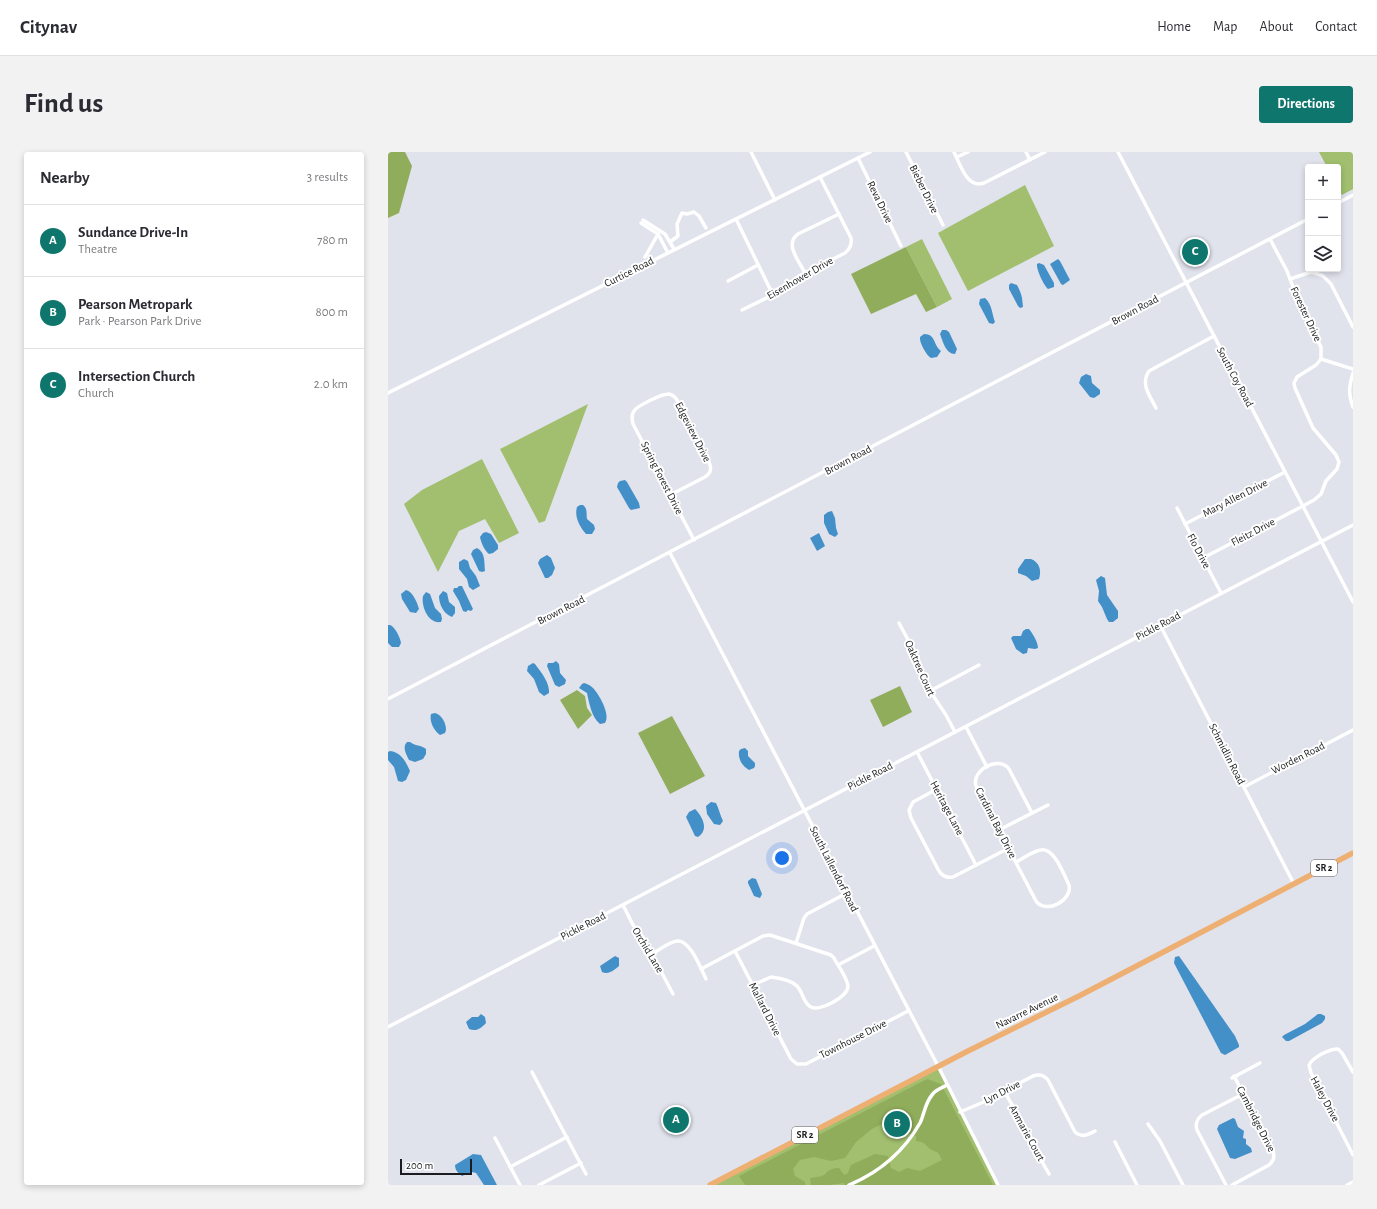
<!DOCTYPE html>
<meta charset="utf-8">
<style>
:root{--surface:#fff;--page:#f2f2f3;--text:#2b2b33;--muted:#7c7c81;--line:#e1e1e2;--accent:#0f766e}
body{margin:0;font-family:"Alegreya Sans",sans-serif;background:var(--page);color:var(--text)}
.controls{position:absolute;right:12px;top:12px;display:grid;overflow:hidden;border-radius:4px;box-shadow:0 2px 6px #0003}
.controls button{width:36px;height:36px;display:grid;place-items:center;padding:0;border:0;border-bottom:1px solid var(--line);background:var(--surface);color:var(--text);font:20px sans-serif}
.scale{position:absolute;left:12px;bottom:10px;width:72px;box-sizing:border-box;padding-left:4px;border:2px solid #1b1c1f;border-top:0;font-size:11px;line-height:14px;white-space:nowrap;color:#1b1c1f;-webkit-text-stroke:3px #fff;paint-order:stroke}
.you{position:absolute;left:394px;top:706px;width:14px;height:14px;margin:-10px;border:3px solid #fff;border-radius:50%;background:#1a73e8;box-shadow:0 0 0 6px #1a73e833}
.badge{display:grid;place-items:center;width:26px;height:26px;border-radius:50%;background:var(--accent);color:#fff;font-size:13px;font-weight:700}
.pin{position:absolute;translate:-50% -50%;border:2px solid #fff;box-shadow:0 1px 4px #0006}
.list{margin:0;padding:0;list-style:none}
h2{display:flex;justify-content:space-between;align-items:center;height:52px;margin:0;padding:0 16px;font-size:17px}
h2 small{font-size:13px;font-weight:400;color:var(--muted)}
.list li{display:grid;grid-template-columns:26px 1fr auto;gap:12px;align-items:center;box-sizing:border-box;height:72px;padding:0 16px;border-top:1px solid var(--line)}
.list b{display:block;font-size:15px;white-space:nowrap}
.list p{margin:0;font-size:13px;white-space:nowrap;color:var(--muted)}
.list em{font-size:13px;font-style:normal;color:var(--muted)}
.icon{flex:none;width:22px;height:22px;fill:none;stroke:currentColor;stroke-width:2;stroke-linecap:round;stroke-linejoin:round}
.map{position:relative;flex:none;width:965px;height:1033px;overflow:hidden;border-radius:4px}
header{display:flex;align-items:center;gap:24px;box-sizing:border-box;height:56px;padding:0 20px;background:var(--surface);border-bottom:1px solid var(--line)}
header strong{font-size:19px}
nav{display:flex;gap:22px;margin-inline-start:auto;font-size:14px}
.intro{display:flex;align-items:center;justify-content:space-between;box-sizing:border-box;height:96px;padding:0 24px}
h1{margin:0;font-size:28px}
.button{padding:10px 18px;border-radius:4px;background:var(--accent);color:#fff;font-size:14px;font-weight:700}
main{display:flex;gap:24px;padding:0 24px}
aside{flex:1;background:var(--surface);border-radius:4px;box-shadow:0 2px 6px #0003}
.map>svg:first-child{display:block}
</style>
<header>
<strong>Citynav</strong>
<nav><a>Home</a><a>Map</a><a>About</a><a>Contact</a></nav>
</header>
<div class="intro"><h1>Find us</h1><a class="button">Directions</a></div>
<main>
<aside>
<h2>Nearby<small>3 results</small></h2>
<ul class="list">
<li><span class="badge">A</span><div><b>Sundance Drive-In</b><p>Theatre</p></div><em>780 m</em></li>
<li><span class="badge">B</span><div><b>Pearson Metropark</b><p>Park · Pearson Park Drive</p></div><em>800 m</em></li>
<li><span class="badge">C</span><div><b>Intersection Church</b><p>Church</p></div><em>2.0 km</em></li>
</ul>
</aside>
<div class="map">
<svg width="965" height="1033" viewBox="0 0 965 1033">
<rect width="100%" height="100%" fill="#e0e2ec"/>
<!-- green -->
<g fill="#a1bf6e">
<path d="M931 0H965V37L954 43 950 36V15H939Z"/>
<path d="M637 33 666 94 580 139 550 81Z"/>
<path d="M534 87 564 147 549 155 518 95Z"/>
<path d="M200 252 157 369 151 371 112 297Z"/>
<path d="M94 307 131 381 111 391 97 367 71 379 50 420 16 352 34 338Z"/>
<path d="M550 914 610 1033H322Z"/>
</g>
<!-- forest -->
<g fill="#90ad5b">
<path d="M0 0H17L24 14 11 61 0 66Z"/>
<path d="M518 95 549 155 538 160 528 142 483 162 463 122Z"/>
<path d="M512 534 524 560 495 575 482 548Z"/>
<path d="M189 538 197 544 199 556 204 563 190 577 172 548Z"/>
<path d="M284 564 317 624 282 642 250 581Z"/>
<path d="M539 927 553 932 605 1033H457L456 1031 442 1033H423L422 1026C426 1025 432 1025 436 1023 441 1018 443 1016 451 1016L456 1023 460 1021 463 1013 487 1002 500 1004 503 1016 511 1020 519 1016 532 1019 554 1008C549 998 551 1002 542 997 536 992 537 990 528 989V984C515 980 509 980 500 969L484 977 468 990 457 1006 443 1009 426 1005 412 1008 405 1017 407 1024 417 1030V1033H357L351 1024Z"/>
</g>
<!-- water -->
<g fill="#4390c9">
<path d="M670 107 672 109 682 128 675 133 673 132 662 112Z"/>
<path d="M651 111 656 113 666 131V135L660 137C656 134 648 117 649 112Z"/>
<path d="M623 131 629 133C634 143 634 144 635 155L632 156 630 154 621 137V133Z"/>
<path d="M597 146C604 152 604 162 607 170L605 172 601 171 591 152 592 147Z"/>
<path d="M554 178H558L561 180 569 197 567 202C558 202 555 190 552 182Z"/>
<path d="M536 182C548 182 545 193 553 199L549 205 543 206C538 203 531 190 532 185Z"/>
<path d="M698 222 703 224 704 231 712 238V242L706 246 702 245 691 231 693 225Z"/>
<path d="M237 328 239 330 251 351 252 356 243 358 241 356 229 335 230 331 232 329Z"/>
<path d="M192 353H195C200 357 198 361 199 367L206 373 207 377 204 382H198C192 375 186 365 189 355Z"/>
<path d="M444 359 447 366 448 376 450 382 447 385 441 382 436 371V363L440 360Z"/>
<path d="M98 380 103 382 110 393V397L105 401 101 402C97 399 93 391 92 385L95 381Z"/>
<path d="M431 381 437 394 429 399 422 386Z"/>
<path d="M89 396C98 401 96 411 97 419L94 420 91 419 83 402 85 398Z"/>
<path d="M159 403 163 406 167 416 164 423 160 426H157L150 411 152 407Z"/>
<path d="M76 407 80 409 82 416 88 424 92 434 85 438 81 435 79 427 71 417V410Z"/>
<path d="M637 407H643C651 410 654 418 651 427L644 429 638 424 630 421V417Z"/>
<path d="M713 424 717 426 719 443 730 459V466L725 470H721L719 467 714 455 710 449 711 439 708 428Z"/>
<path d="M71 434H74L85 457 83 459 80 458 78 460 75 459 71 449 65 439 66 436H69Z"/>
<path d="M18 438C25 440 29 450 31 457L28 461 22 460 14 447 13 442Z"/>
<path d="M55 439 59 441 61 450 67 455V461L64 465C56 462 51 453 51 444Z"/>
<path d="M38 440 42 442 47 456 53 462 54 467 53 470C40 472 33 454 35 444Z"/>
<path d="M0 473H2C7 475 12 485 13 491L11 495H4L0 491Z"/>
<path d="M638 477H641C645 482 650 490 650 496L647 497 640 496 639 501 635 502 628 497 623 486 625 484H633L635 479Z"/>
<path d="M168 509 171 512 172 521 178 528 177 532 171 535 167 533 159 514 160 511H165Z"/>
<path d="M145 511 147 512C153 520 162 531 161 541L156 544 151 540 146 527 139 519 140 514Z"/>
<path d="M196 531C199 532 202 533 205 536 211 542 223 563 217 571L212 572C204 566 201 551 199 541L191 536 194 532Z"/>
<path d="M47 561C54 563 58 571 58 578L57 581 52 583C46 579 41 569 43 562Z"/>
<path d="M19 590H22C27 594 33 593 38 597V602L35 607 27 610 21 608C18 602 14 595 19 590Z"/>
<path d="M357 596 360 599V604L367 611V614L366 616 361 618C354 614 350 607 351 599L353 597Z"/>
<path d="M2 599C13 600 18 610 22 619L18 628 14 630 10 629 6 615 0 608V600Z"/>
<path d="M323 650 328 651C331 657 332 663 335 669L332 673 326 672 319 662 318 654Z"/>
<path d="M307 657C315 665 321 678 310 685L307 684 298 665 301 660Z"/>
<path d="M364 726 368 727 374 742 372 746 366 744 360 731V729Z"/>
<path d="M227 804 231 806V814C226 818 221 823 214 820L212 814Z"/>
<path d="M791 804 847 884 851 893V895L837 903 833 901 786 811 787 805Z"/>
<path d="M93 862 97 865 98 871C93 876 89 880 81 877L78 870 84 865H90Z"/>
<path d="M930 862H933L937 864V867L934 871 901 889H898L894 885 896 883 917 872Z"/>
<path d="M845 966 847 967 850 975 856 979 855 986 858 987V992L863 996 864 1000 847 1007 842 1006 829 977 831 973Z"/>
<path d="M85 1002 93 1003 109 1033H96L88 1021 84 1020 74 1024C70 1021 67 1018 67 1013Z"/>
</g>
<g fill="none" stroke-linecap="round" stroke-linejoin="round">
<!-- minor -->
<g stroke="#fff" stroke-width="3.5">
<path d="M363 0 387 48"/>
<path d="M518 0 555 73"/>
<path d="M566 0C572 12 579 37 596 31L657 0"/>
<path d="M638 0 642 8"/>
<path d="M730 0 965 450"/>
<path d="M569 5 580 0"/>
<path d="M470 6 513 94"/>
<path d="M950 51 965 43"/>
<path d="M348 67 385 143"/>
<path d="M255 68 277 82 286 97"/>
<path d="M253 71 270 82 280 101"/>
<path d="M882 87 899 119 911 151 933 195V207L928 213 909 225 906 231 907 236 925 276 948 303 951 310 949 317 938 329 933 342 926 348 915 354"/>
<path d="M282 90 290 84 289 72 294 61 299 62 306 60 311 64 318 76"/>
<path d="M257 105 270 82"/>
<path d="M417 121C411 109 396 92 410 82L451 62"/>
<path d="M902 127 923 120 927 121 935 124 943 132 965 175"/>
<path d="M340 129 370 113"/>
<path d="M354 158 403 134 411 124 457 101C462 97 464 92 463 86L432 25"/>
<path d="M933 207 965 217"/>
<path d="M965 221C961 234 960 242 965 255"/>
<path d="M0 241 482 0"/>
<path d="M768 256C762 244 752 232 761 219L826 184"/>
<path d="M282 343 317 325C323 321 324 317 321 310L289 248C287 245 285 243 281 242 275 241 249 254 246 259 243 263 244 267 245 272L306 388"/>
<path d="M789 356 833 441"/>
<path d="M797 372 897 320"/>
<path d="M282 401 550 914 610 1033"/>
<path d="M815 406 915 354"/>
<path d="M511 471 526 499 535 526 542 539 558 563 567 580"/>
<path d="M772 473 906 732"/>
<path d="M542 539 591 513"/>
<path d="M0 547 920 67"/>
<path d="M578 575 599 615"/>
<path d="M529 600 588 713"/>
<path d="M856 635 965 578"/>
<path d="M549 637 525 650 521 658 523 666 551 719C554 724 559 726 565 725L621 696"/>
<path d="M611 678 660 653"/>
<path d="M628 710C636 706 645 699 653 698 666 695 676 723 681 733 685 748 658 763 648 749L588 634C583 618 611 603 621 617L644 661"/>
<path d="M235 753 245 773 255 785 285 842"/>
<path d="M408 791 416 766 419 762 459 741"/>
<path d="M347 799 403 907 409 912H418L520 859"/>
<path d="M264 802C271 798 281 790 289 789 302 787 313 817 318 827"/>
<path d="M450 813 486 794"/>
<path d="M313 817 375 784 382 783 443 803 446 806C450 814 459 825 460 834 460 845 431 860 423 855 415 851 415 840 409 834 404 829 391 826 383 825L365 833"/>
<path d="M0 875 965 373"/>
<path d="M144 920 198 1022"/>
<path d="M965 920 954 901 950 897C941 897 925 905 921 913L923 921 965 1003"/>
<path d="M844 926 872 911"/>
<path d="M616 939 633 968 643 990 661 1022"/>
<path d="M572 960 598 949 645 924C651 922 656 923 660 928L687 980C694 986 699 983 707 979"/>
<path d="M760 972 772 989 795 1033"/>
<path d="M107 986 132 1033"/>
<path d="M727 990 749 1033"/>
<path d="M122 1015 179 985"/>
<path d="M151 1033 193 1011"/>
<path d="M461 1033C492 1020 515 1001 532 971 536 963 537 951 544 943 547 938 554 936 559 933"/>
<path d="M838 1033 809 978C807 972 809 967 814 963L855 942"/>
<path d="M844 1033 881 1013C886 1009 887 1005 885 999L846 924"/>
<path d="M959 1033 965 1030"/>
</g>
<!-- highway -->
<path stroke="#eeaf73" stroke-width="5.5" d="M322 1033 578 900 691 844 965 701"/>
</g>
<g text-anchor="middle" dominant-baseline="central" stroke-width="4" stroke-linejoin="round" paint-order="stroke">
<!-- shield labels -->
<g fill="#fff" stroke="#5f6062" stroke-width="1">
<rect x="923" y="708" width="26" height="16" rx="3"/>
<rect x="404" y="975" width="26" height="16" rx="3"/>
</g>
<g font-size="10" font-weight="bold" fill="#1b1c1f">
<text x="936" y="716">SR 2</text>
<text x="417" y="983">SR 2</text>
</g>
<!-- street labels -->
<g font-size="11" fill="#1b1c1f" stroke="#fff">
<text transform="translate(536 37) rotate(64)">Bieber Drive</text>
<text transform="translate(492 50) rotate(64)">Reva Drive</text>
<text transform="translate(241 120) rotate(-27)">Curtice Road</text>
<text transform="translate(412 126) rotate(-30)">Eisenhower Drive</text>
<text transform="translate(747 158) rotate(-28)">Brown Road</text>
<text transform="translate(918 162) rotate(65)">Forester Drive</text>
<text transform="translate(847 225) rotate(62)">South Coy Road</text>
<text transform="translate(305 280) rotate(63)">Edgeview Drive</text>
<text transform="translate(460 308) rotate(-28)">Brown Road</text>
<text transform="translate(274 326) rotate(63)">Spring Forest Drive</text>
<text transform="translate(847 346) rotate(-27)">Mary Allen Drive</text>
<text transform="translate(865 380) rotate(-28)">Fleitz Drive</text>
<text transform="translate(811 399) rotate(62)">Flo Drive</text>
<text transform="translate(173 458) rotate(-27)">Brown Road</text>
<text transform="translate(770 474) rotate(-28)">Pickle Road</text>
<text transform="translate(532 516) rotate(66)">Oaktree Court</text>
<text transform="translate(839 602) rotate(63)">Schmidlin Road</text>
<text transform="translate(910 606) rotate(-27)">Worden Road</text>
<text transform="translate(482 624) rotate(-27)">Pickle Road</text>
<text transform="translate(559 656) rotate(62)">Heritage Lane</text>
<text transform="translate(608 671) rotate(63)">Cardinal Bay Drive</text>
<text transform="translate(446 717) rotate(63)">South Lallendorf Road</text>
<text transform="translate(195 774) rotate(-27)">Pickle Road</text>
<text transform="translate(260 798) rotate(59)">Orchid Lane</text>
<text transform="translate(377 857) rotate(63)">Mallard Drive</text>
<text transform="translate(639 859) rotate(-26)">Navarre Avenue</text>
<text transform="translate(465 887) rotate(-27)">Townhouse Drive</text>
<text transform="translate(614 940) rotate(-27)">Lyn Drive</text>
<text transform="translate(937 947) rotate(62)">Haley Drive</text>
<text transform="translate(868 967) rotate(63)">Cambridge Drive</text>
<text transform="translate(639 981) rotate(61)">Anmarie Court</text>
</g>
</g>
</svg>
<div class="controls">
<button>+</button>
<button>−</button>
<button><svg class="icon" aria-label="layers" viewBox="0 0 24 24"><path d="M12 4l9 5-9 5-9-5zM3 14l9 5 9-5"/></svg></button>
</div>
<div class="scale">200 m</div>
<div class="you"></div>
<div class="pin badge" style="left:288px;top:968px">A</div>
<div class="pin badge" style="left:509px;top:972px">B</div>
<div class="pin badge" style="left:807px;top:100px">C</div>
</div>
</main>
